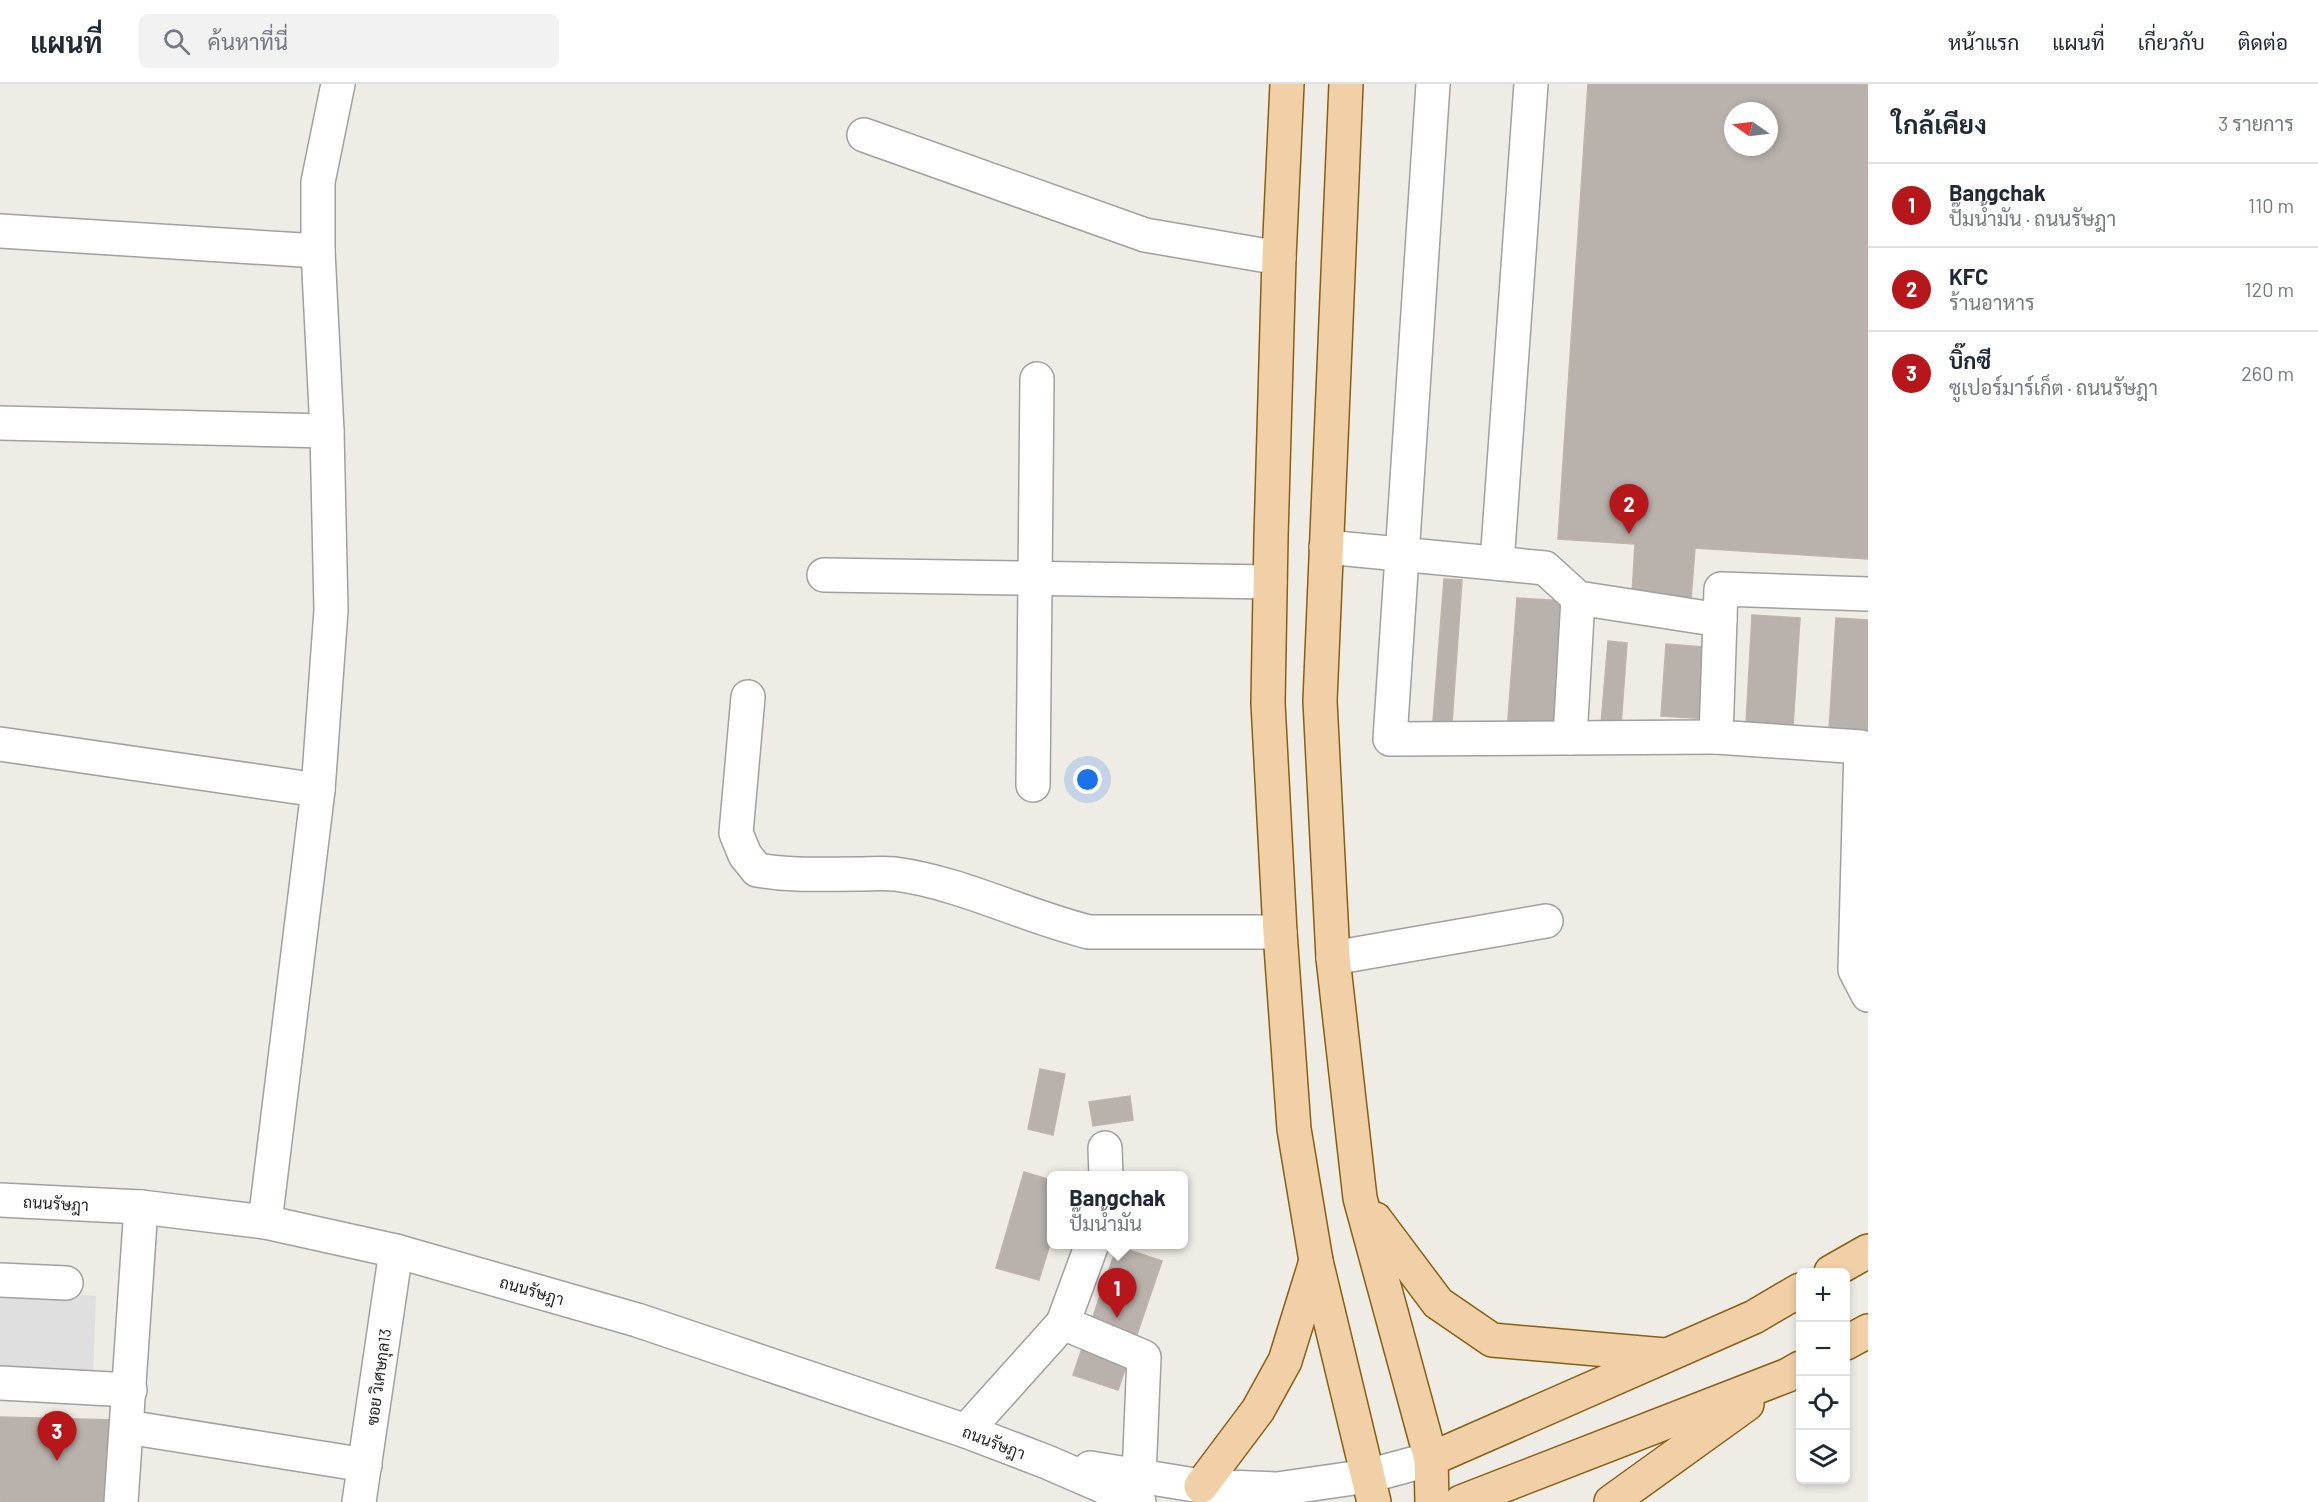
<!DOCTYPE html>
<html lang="th">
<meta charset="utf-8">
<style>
:root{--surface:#fff;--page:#f2f2f3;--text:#1f2937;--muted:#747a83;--line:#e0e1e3;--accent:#b7171a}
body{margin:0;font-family:Barlow,Sarabun,sans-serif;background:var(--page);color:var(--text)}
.controls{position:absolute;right:18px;bottom:18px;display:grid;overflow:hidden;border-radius:9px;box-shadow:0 3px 9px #0003}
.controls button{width:54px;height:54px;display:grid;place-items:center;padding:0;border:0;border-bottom:2px solid var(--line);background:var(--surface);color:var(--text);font:30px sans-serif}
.compass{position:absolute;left:1724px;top:18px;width:54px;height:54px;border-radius:50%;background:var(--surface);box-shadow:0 3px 9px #0003;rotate:284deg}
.you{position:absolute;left:1088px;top:696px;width:21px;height:21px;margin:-15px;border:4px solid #fff;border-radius:50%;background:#1a73e8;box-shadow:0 0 0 9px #1a73e833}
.badge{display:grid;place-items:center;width:39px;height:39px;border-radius:50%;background:var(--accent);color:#fff;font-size:20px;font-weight:700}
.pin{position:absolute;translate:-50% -50px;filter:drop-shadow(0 2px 3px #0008)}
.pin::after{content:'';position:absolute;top:32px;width:21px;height:18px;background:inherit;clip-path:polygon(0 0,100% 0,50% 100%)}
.popup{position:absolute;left:1047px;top:1087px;width:141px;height:78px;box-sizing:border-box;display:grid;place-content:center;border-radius:9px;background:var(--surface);filter:drop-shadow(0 2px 4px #0005);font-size:20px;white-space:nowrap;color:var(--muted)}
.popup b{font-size:22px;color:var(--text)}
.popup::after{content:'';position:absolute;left:50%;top:100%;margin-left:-12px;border:12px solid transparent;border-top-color:var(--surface)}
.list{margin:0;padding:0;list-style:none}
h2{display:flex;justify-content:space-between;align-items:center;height:78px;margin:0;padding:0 24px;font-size:26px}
h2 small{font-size:20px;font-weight:400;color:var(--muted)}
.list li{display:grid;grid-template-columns:39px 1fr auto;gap:18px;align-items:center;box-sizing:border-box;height:84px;padding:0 24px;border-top:2px solid var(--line)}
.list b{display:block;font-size:22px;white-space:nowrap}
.list p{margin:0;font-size:20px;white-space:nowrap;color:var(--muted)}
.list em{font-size:20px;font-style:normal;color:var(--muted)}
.icon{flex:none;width:33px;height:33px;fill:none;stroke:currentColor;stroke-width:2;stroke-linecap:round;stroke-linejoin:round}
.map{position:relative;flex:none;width:1868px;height:1418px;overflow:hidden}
header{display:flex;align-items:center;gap:36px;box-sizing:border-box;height:84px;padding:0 30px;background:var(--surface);border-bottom:2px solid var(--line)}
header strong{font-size:28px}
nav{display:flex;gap:33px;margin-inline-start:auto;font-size:21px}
.search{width:420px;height:54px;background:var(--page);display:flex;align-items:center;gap:15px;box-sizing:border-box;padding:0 21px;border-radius:9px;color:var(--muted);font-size:22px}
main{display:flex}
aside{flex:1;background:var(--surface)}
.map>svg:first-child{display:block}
</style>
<header>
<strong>แผนที่</strong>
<div class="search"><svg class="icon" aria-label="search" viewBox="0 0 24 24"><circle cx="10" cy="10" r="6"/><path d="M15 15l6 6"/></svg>ค้นหาที่นี่</div>
<nav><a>หน้าแรก</a><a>แผนที่</a><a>เกี่ยวกับ</a><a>ติดต่อ</a></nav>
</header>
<main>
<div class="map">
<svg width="1868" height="1418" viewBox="0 0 1868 1418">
<rect width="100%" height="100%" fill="#efece6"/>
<!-- parking -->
<path fill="#dfdfdf" d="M0 1206 96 1212 93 1294 0 1288Z"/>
<!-- building -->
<g fill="#b8b1ac" stroke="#bfb3aa" stroke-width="1.5" fill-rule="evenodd">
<path d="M1588 0H1868V475L1695 464 1691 515 1632 511 1635 460 1558 455ZM1733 27H1769V63H1733Z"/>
<path d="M1444 495 1462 496 1452 639 1433 637Z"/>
<path d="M1517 514 1566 517 1555 651 1507 648Z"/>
<path d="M1752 531 1800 534 1793 643 1746 640Z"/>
<path d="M1836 534 1868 536V647L1829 645Z"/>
<path d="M1608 557 1627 559 1621 642 1601 640Z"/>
<path d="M1666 560 1715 564 1710 635 1661 632Z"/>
<path d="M1040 985 1065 990 1053 1051 1028 1045Z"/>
<path d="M1130 1012 1133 1036 1093 1042 1089 1018Z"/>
<path d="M1024 1088 1051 1096V1157L1039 1196 996 1184Z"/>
<path d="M1117 1162 1162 1177 1118 1306 1073 1291Z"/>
<path d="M0 1333 117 1336 112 1418H0Z"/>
</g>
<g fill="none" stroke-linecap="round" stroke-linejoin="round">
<!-- minor casing -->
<g stroke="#a0a0a0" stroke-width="36">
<g id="minor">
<path d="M1433 0 1390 655 1716 653"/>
<path d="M864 51 1145 151 1279 174"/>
<path d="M0 147 318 167"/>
<path d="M0 339 327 347"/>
<path d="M1326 463 1545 484 1578 514 1720 536"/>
<path d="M1497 479 1531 0"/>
<path d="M824 491 1270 498"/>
<path d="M1868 510 1721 505 1716 653 1861 663 1855 886 1868 911"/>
<path d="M748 613 736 749 745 771 757 786C791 792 824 790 858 790 870 790 883 789 895 790 962 799 1024 832 1089 848H1280"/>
<path d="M1570 654 1578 514"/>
<path d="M0 660 318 706"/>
<path d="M1033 701 1037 295"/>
<path d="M1333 874 1546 837"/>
<path d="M1105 1064 1106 1092"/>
<path d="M0 1116 141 1123 265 1138 396 1167 637 1236 732 1268 966 1347 1047 1378 1139 1418"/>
<path d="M265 1138 318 706 331 526 327 347 318 167V98L338 0"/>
<path d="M0 1196 66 1199"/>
<path d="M1063 1239 1092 1160"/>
<path d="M0 1299 130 1306"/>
<path d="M127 1343 365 1381"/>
<path d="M966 1347 1063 1239 1144 1273 1139 1392"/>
<path d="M1090 1384 1201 1402 1277 1405 1368 1392 1431 1375"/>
<path d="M121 1418 141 1123"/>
<path d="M359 1418 396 1167"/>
</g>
</g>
<!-- major casing -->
<g stroke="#895f11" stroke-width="36">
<g id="major">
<path d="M1287 0 1279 174 1271 453 1268 619 1280 848 1294 1045 1316 1177 1374 1418"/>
<path d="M1346 0 1320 617 1333 874 1360 1114 1431 1375 1432 1418"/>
<path d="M1375 1135 1438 1219 1492 1256 1665 1271"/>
<path d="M1831 1188 1868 1167"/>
<path d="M1846 1259 1868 1247"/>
<path d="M1431 1375 1754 1233 1800 1206"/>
<path d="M1201 1402 1258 1326 1285 1277 1316 1177"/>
<path d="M1461 1418 1788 1291 1800 1284"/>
<path d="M1611 1418 1747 1320"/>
</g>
</g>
<!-- minor -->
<use href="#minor" stroke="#fff" stroke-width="33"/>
<!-- major -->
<use href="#major" stroke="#f1d0a8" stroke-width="33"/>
</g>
<g text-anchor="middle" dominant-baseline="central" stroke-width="4.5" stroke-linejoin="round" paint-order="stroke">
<!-- street labels -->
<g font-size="16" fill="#1f1f1f" stroke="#fff">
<text transform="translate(56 1119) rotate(3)">ถนนรัษฎา</text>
<text transform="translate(532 1206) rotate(16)">ถนนรัษฎา</text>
<text transform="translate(378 1293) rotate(-82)">ซอย วิเศษกุล13</text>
<text transform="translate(994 1358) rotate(21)">ถนนรัษฎา</text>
</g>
</g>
</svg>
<div class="controls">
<button>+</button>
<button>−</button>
<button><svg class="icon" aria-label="locate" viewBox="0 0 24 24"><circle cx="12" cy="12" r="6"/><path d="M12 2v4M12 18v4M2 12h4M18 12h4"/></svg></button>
<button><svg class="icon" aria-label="layers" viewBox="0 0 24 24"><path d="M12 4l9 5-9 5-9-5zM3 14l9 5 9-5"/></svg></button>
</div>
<svg class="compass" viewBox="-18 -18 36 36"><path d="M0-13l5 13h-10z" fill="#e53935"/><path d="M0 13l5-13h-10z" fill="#747a83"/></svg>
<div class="you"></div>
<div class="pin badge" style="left:1117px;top:1234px">1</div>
<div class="popup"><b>Bangchak</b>ปั๊มน้ำมัน</div>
<div class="pin badge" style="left:1629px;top:450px">2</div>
<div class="pin badge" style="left:57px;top:1377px">3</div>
</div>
<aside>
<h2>ใกล้เคียง<small>3 รายการ</small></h2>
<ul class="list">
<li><span class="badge">1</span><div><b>Bangchak</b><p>ปั๊มน้ำมัน · ถนนรัษฎา</p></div><em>110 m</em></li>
<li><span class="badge">2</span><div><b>KFC</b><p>ร้านอาหาร</p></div><em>120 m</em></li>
<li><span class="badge">3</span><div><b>บิ๊กซี</b><p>ซูเปอร์มาร์เก็ต · ถนนรัษฎา</p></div><em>260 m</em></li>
</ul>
</aside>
</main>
